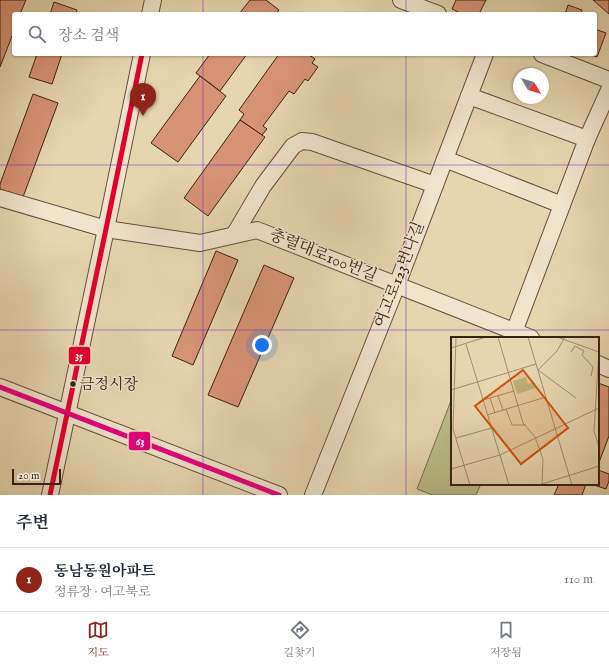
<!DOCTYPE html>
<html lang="ko">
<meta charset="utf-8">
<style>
:root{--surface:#fff;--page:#f2f2f3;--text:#1f2937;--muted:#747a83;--line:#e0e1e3;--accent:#8f2418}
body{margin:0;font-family:"IM FELL English","Noto Serif KR",serif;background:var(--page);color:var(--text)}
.compass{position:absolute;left:513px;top:68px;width:36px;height:36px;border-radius:50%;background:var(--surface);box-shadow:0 1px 3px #0004;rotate:128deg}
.scale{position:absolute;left:12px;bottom:10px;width:49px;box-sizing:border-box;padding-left:4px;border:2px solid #3a2312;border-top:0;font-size:11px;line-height:14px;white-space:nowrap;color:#3a2312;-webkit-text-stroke:3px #efe4cc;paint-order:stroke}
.you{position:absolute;left:262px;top:345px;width:14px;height:14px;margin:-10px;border:3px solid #fff;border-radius:50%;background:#1a73e8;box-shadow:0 0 0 6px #1a73e833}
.badge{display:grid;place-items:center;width:26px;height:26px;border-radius:50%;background:var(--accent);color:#fff;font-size:13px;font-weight:700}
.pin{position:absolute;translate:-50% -33px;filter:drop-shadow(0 1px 2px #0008)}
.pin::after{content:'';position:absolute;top:21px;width:14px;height:12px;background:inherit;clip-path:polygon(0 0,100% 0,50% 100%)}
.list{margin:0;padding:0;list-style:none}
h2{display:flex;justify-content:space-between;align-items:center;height:52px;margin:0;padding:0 16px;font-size:17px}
h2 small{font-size:13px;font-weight:400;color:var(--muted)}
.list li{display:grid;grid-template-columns:26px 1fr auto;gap:12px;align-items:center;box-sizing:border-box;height:64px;padding:0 16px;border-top:1px solid var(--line)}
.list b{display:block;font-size:15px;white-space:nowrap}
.list p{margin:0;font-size:13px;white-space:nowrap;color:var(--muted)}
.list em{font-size:13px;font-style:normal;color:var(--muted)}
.icon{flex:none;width:22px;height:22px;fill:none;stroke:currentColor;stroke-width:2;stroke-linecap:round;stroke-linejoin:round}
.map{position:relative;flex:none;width:609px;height:495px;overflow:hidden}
.search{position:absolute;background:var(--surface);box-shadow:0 1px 3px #0004;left:12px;right:12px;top:12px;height:44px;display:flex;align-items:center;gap:10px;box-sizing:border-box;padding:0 14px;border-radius:4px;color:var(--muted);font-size:15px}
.sheet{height:116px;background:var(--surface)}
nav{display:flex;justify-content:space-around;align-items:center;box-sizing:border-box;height:56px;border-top:1px solid var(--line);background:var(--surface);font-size:11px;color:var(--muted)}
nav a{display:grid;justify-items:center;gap:2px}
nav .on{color:var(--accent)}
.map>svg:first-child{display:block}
</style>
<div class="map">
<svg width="609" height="495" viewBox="0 0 609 495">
<rect width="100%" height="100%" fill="#e6d6b0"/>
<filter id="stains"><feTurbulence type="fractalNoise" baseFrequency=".005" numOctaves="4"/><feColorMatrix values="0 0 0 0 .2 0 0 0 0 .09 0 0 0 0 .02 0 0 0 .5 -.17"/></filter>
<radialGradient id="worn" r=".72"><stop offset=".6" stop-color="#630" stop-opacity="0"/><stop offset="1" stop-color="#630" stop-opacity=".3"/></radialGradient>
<!-- green -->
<path fill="#b9bd88" stroke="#7a704d" d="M452 398V484H481L476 495H433L417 489Z"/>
<!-- building -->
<g fill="#d79376" stroke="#3a2312">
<path d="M0 0H26L20 14H14V31L0 67Z"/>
<path d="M250 0H266L279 10 276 14H239Z"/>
<path d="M456 0H486L479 14H462L452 9Z"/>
<path d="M593 0H609V14Z"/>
<path d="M54 2 77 10 76 14H50Z"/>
<path d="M568 5 582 10 581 14H565Z"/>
<path d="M595 29 606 33 597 57 589 54H595Z"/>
<path d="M37 54H62L52 84 29 77Z"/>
<path d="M210 54H247L220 91 196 73Z"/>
<path d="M279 54H308L315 59 312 63 318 67 308 81 305 79 294 94 289 91 263 126 267 129 262 135 240 120 244 114 239 110Z"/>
<path d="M200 76 226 96 178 162 151 143Z"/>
<path d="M33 94 58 103 23 197 0 189V184Z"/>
<path d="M240 120 265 137 208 216 184 198Z"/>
<path d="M216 251 238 260 193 365 172 356Z"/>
<path d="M264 265 294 278 238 407 208 395Z"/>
<path d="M598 383 609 387V436L598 465Z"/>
<path d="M598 470 609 474V481L606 489 591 484H598Z"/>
<path d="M559 484H586L582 495H554Z"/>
</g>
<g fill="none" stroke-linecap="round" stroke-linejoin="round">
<!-- minor casing -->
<g stroke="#65503a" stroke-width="18">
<g id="minor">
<path d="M401 0 438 14"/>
<path d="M150 14 153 0"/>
<path d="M542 54 609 80"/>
<path d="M469 96 587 139"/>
<path d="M445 159 562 205"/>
<path d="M0 198 106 229 200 243 257 230 531 338"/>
<path d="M234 235 263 186 293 146 302 141 312 142 435 185"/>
<path d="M514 332 587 139 609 90"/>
<path d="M598 364 609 369"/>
<path d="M0 387 279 495"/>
<path d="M50 495 106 229 142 54"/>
<path d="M313 495 397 285 485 54"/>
</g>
</g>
<!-- minor -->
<use href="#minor" stroke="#efe4cc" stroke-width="16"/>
<!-- bus-1 casing -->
<g stroke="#efe4cc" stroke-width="8">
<path id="bus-1" d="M50 495 106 229 142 54"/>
</g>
<!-- bus-2 casing -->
<g stroke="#efe4cc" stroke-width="8">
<path id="bus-2" d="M0 387 279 495"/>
</g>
<!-- bus-1 -->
<use href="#bus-1" stroke="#e4002b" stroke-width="5"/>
<!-- bus-2 -->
<use href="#bus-2" stroke="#e5007d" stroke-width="5"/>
</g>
<!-- grid -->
<path fill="none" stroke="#7b2cbf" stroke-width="1" stroke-opacity="0.55" d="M203 0V14M406 0V14M203 54V495M406 54V495M0 165H609M0 330H609"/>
<!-- markers -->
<circle fill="#3a2312" stroke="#efe4cc" stroke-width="1.5" cx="73" cy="384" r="3.5"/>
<g text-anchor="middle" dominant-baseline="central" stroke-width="3" stroke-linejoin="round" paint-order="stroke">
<!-- bus labels -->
<g font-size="15" fill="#3a2312" stroke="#efe4cc" text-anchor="start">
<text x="80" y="384">금정시장</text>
</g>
<!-- street labels -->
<g font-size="16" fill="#3a2312" stroke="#efe4cc">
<text transform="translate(323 256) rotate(22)">충렬대로100번길</text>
<text transform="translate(400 275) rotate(-69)">여고로123번나길</text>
</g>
</g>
<!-- overview -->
<g transform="translate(451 337)">
<rect width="148" height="148" fill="#e6d6b0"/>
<path d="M75 40 77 47 83 45 85 51 66 57 62 44Z" fill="#b9bd88"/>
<path fill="none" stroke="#a18e71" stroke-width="1" d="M5 0 2 92 19 148M47 0 72 86 84 100 92 122 91 148M77 0 121 148M106 0 148 15M114 0 106 14 87 33 125 61M15 7 58 148M0 11 35 0M148 13 143 94 148 110M120 15 124 9 133 14 131 18 142 30 140 39M0 53 85 27M47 59 52 73M39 61 44 76M32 63 63 54M55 72 61 88H75M36 78 95 60M5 101 41 91M0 132 49 118 148 71M88 148 148 129"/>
<path fill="#ce510d" fill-opacity="0.15" stroke="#ce510d" stroke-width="2" d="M72 33 117 91 70 127 24 69Z"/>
<rect width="148" height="148" fill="none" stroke="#3a2312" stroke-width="2"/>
</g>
<g stroke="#efe4cc" stroke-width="1.5">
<rect x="68" y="346" width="23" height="19" rx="4" fill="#e4002b"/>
<rect x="128" y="431" width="23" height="20" rx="4" fill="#e5007d"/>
</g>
<g font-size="11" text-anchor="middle" font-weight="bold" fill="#fff">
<text x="79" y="359">35</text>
<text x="140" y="445">63</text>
</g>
<rect width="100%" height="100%" filter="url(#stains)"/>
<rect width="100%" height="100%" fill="url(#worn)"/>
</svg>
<svg class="compass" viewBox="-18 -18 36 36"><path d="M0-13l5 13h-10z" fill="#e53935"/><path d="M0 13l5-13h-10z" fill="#747a83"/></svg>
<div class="scale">20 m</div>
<div class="you"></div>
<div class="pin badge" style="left:143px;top:116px">1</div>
<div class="search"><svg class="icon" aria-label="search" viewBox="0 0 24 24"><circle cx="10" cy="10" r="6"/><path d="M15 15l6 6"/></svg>장소 검색</div>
</div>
<section class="sheet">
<h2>주변<small></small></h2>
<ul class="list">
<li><span class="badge">1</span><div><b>동남동원아파트</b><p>정류장 · 여고북로</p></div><em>110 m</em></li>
</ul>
</section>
<nav>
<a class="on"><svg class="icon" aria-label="map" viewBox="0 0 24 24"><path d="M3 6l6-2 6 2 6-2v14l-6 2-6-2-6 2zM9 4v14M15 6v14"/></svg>지도</a>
<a><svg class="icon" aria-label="directions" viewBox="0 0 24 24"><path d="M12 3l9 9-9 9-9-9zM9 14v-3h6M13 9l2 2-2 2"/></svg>길찾기</a>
<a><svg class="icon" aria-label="saved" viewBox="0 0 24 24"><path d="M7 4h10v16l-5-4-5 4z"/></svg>저장됨</a>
</nav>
